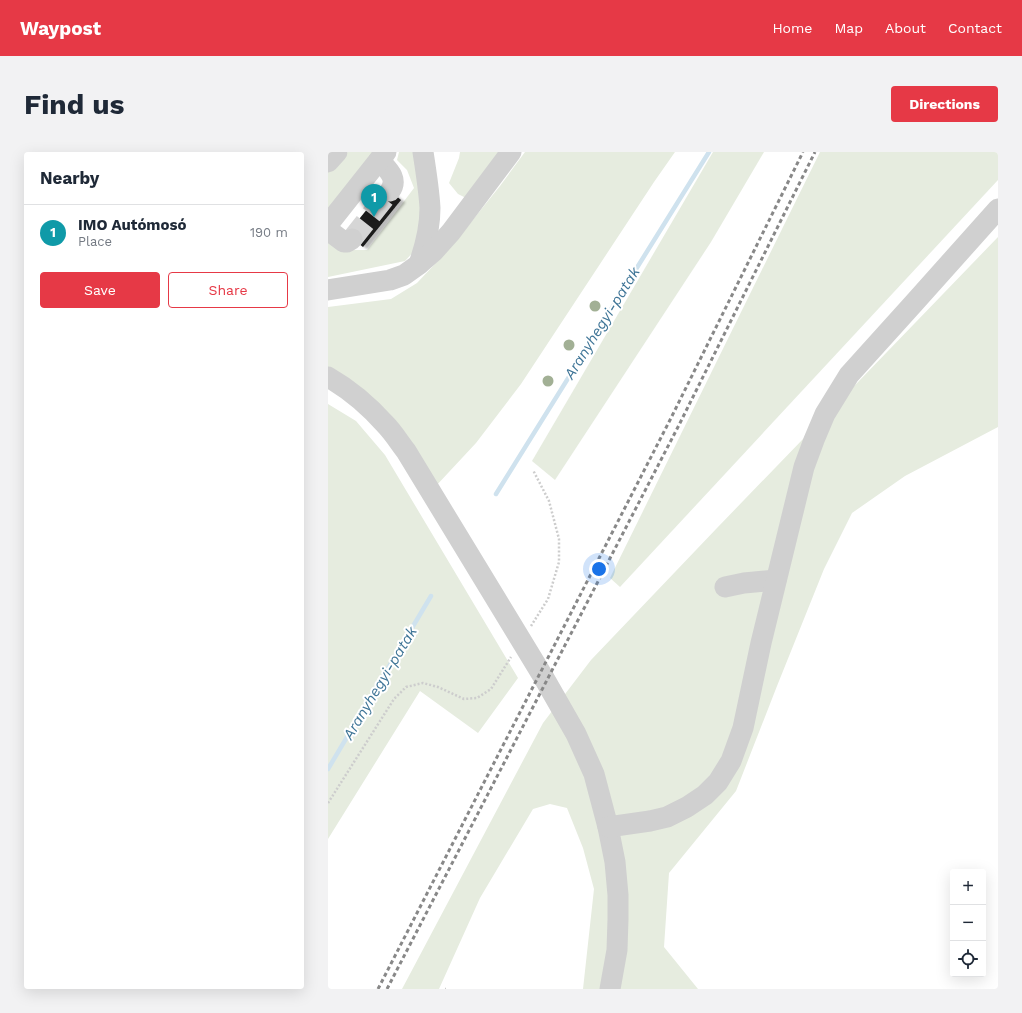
<!DOCTYPE html>
<meta charset="utf-8">
<style>
:root{--surface:#fff;--page:#f2f2f3;--text:#1f2937;--muted:#747a83;--line:#e0e1e3;--accent:#e63946}
body{margin:0;font-family:"Work Sans",sans-serif;background:var(--page);color:var(--text)}
.controls{position:absolute;right:12px;bottom:12px;display:grid;overflow:hidden;border-radius:4px;box-shadow:0 4px 16px #0002}
.controls button{width:36px;height:36px;display:grid;place-items:center;padding:0;border:0;border-bottom:1px solid var(--line);background:var(--surface);color:var(--text);font:20px sans-serif}
.you{position:absolute;left:271px;top:417px;width:14px;height:14px;margin:-10px;border:3px solid #fff;border-radius:50%;background:#1a73e8;box-shadow:0 0 0 6px #1a73e833}
.badge{display:grid;place-items:center;width:26px;height:26px;border-radius:50%;background:var(--accent);color:#fff;font-size:13px;font-weight:700}
.pin{position:absolute;translate:-50% -33px;filter:drop-shadow(0 1px 2px #0008)}
.pin::after{content:'';position:absolute;top:21px;width:14px;height:12px;background:inherit;clip-path:polygon(0 0,100% 0,50% 100%)}
.list{margin:0;padding:0;list-style:none}
h2{display:flex;justify-content:space-between;align-items:center;height:52px;margin:0;padding:0 16px;font-size:17px}
h2 small{font-size:13px;font-weight:400;color:var(--muted)}
.list li{display:grid;grid-template-columns:26px 1fr auto;gap:12px;align-items:center;box-sizing:border-box;height:56px;padding:0 16px;border-top:1px solid var(--line)}
.list b{display:block;font-size:15px;white-space:nowrap}
.list p{margin:0;font-size:13px;white-space:nowrap;color:var(--muted)}
.list em{font-size:13px;font-style:normal;color:var(--muted)}
.actions{display:flex;gap:8px;padding:12px 16px}
.actions a{flex:1;padding:9px 0;border:1px solid var(--accent);border-radius:4px;text-align:center;font-size:14px;color:var(--accent)}
.actions .main{background:var(--accent);color:#fff}
.icon{flex:none;width:22px;height:22px;fill:none;stroke:currentColor;stroke-width:2;stroke-linecap:round;stroke-linejoin:round}
.map{position:relative;flex:none;width:670px;height:837px;overflow:hidden;border-radius:4px}
header{display:flex;align-items:center;gap:24px;box-sizing:border-box;height:56px;padding:0 20px;background:var(--accent);color:#fff}
header strong{font-size:19px}
nav{display:flex;gap:22px;margin-inline-start:auto;font-size:14px}
.intro{display:flex;align-items:center;justify-content:space-between;box-sizing:border-box;height:96px;padding:0 24px}
h1{margin:0;font-size:28px}
.button{padding:10px 18px;border-radius:4px;background:var(--accent);color:#fff;font-size:14px;font-weight:700}
main{display:flex;gap:24px;padding:0 24px}
aside{flex:1;background:var(--surface);border-radius:4px;box-shadow:0 4px 16px #0002}
.map>svg:first-child{display:block}
</style>
<header>
<strong>Waypost</strong>
<nav><a>Home</a><a>Map</a><a>About</a><a>Contact</a></nav>
</header>
<div class="intro"><h1>Find us</h1><a class="button">Directions</a></div>
<main>
<aside>
<h2>Nearby<small></small></h2>
<ul class="list">
<li><span class="badge" style="background:#0f9aa8">1</span><div><b>IMO Autómosó</b><p>Place</p></div><em>190 m</em></li>
</ul>
<div class="actions"><a class="main">Save</a><a>Share</a></div>
</aside>
<div class="map">
<svg width="670" height="837" viewBox="0 0 670 837">
<defs>
<filter id="shadow"><feDropShadow dx="4.5" dy="2.5" stdDeviation="1" flood-color="#0004"/></filter>
</defs>
<rect width="100%" height="100%" fill="#fff"/>
<!-- green -->
<g fill="#e6ecdf">
<path d="M20 0H50L0 62V17Z"/>
<path d="M71 0H93L99 44 89 96 77 109 0 125V84L19 98H39L86 36 79 18 69 8Z"/>
<path d="M132 0H174L140 47 130 42 121 31 131 6Z"/>
<path d="M197 0H347L326 30 193 232 148 291 107 335 0 215V155L63 147 89 131 123 95 172 34Z"/>
<path d="M385 0H436L383 90 227 328 204 309Z"/>
<path d="M492 0H670V28L292 435 282 426Z"/>
<path d="M670 85V275L577 324 524 361 496 417 449 534 408 639 341 721 336 795 370 837H255L266 737 255 696 239 656 222 652 205 657 152 746 111 837H74L215 571 263 508 389 376Z"/>
<path d="M0 252 28 269 57 303 190 526 150 581 92 539 0 687Z"/>
</g>
<g fill="none" stroke-linecap="round" stroke-linejoin="round">
<!-- stream -->
<g stroke="#cfe2ee" stroke-width="4.5">
<path d="M168 342 381 0"/>
<path d="M0 617 103 444"/>
</g>
</g>
<!-- building -->
<path fill="#1a1a1a" filter="url(#shadow)" d="M57 35 73 48 35 95 19 82Z"/>
<g fill="none" stroke-linecap="round" stroke-linejoin="round">
<!-- minor-tunnel -->
<path stroke="#d6d6d6" stroke-width="21" stroke-dasharray="21 10" stroke-linecap="butt" d="M24 87 62 39"/>
<!-- path -->
<g stroke="#cdcdcd" stroke-width="2.5" stroke-dasharray="2 2" stroke-linecap="butt">
<path d="M203 474 220 447 231 410V387L221 349 205 318"/>
<path d="M0 651 66 547 78 535 95 531 110 535 136 547 149 546 163 537 183 505"/>
<path d="M117 837H118"/>
</g>
<!-- minor -->
<g stroke="#d0d0d0" stroke-width="21">
<path d="M51 8C59 17 71 26 62 39"/>
<path d="M0 10 9 0"/>
<path d="M24 87 19 90H16L4 81 1 75 2 70 51 8 58 0"/>
<path d="M91 112C97 95 102 75 102 56 101 38 98 19 95 0"/>
<path d="M0 138 62 128 76 123 90 113 106 99 123 80 183 0"/>
<path d="M0 225C21 237 41 254 57 272 65 280 71 290 78 299L216 526 248 582 266 622 280 675 287 710 290 743V767L289 798 282 837"/>
<path d="M397 435 416 431 448 428"/>
<path d="M280 675 322 669 339 665 359 655 377 643 390 630 403 609 415 576 433 491 476 315 486 288 497 262 521 223 586 151 670 57"/>
</g>
<!-- rail -->
<g stroke="#888" stroke-width="3" stroke-dasharray="4 3" stroke-linecap="butt">
<path d="M50 837 343 266 475 0"/>
<path d="M59 837 351 273 487 0"/>
</g>
</g>
<!-- trees -->
<g fill="#a2b095">
<circle cx="267" cy="154" r="5.5"/>
<circle cx="241" cy="193" r="5.5"/>
<circle cx="220" cy="229" r="5.5"/>
</g>
<g text-anchor="middle" dominant-baseline="central" stroke-width="4" stroke-linejoin="round" paint-order="stroke">
<!-- water labels -->
<g font-size="15" font-style="italic" fill="#3f7597" stroke="#fff">
<text transform="translate(274 171) rotate(-58)">Aranyhegyi-patak</text>
<text transform="translate(52 531) rotate(-59)">Aranyhegyi-patak</text>
</g>
</g>
</svg>
<div class="controls">
<button>+</button>
<button>−</button>
<button><svg class="icon" aria-label="locate" viewBox="0 0 24 24"><circle cx="12" cy="12" r="6"/><path d="M12 2v4M12 18v4M2 12h4M18 12h4"/></svg></button>
</div>
<div class="you"></div>
<div class="pin badge" style="left:46px;top:65px;background:#0f9aa8">1</div>
</div>
</main>
